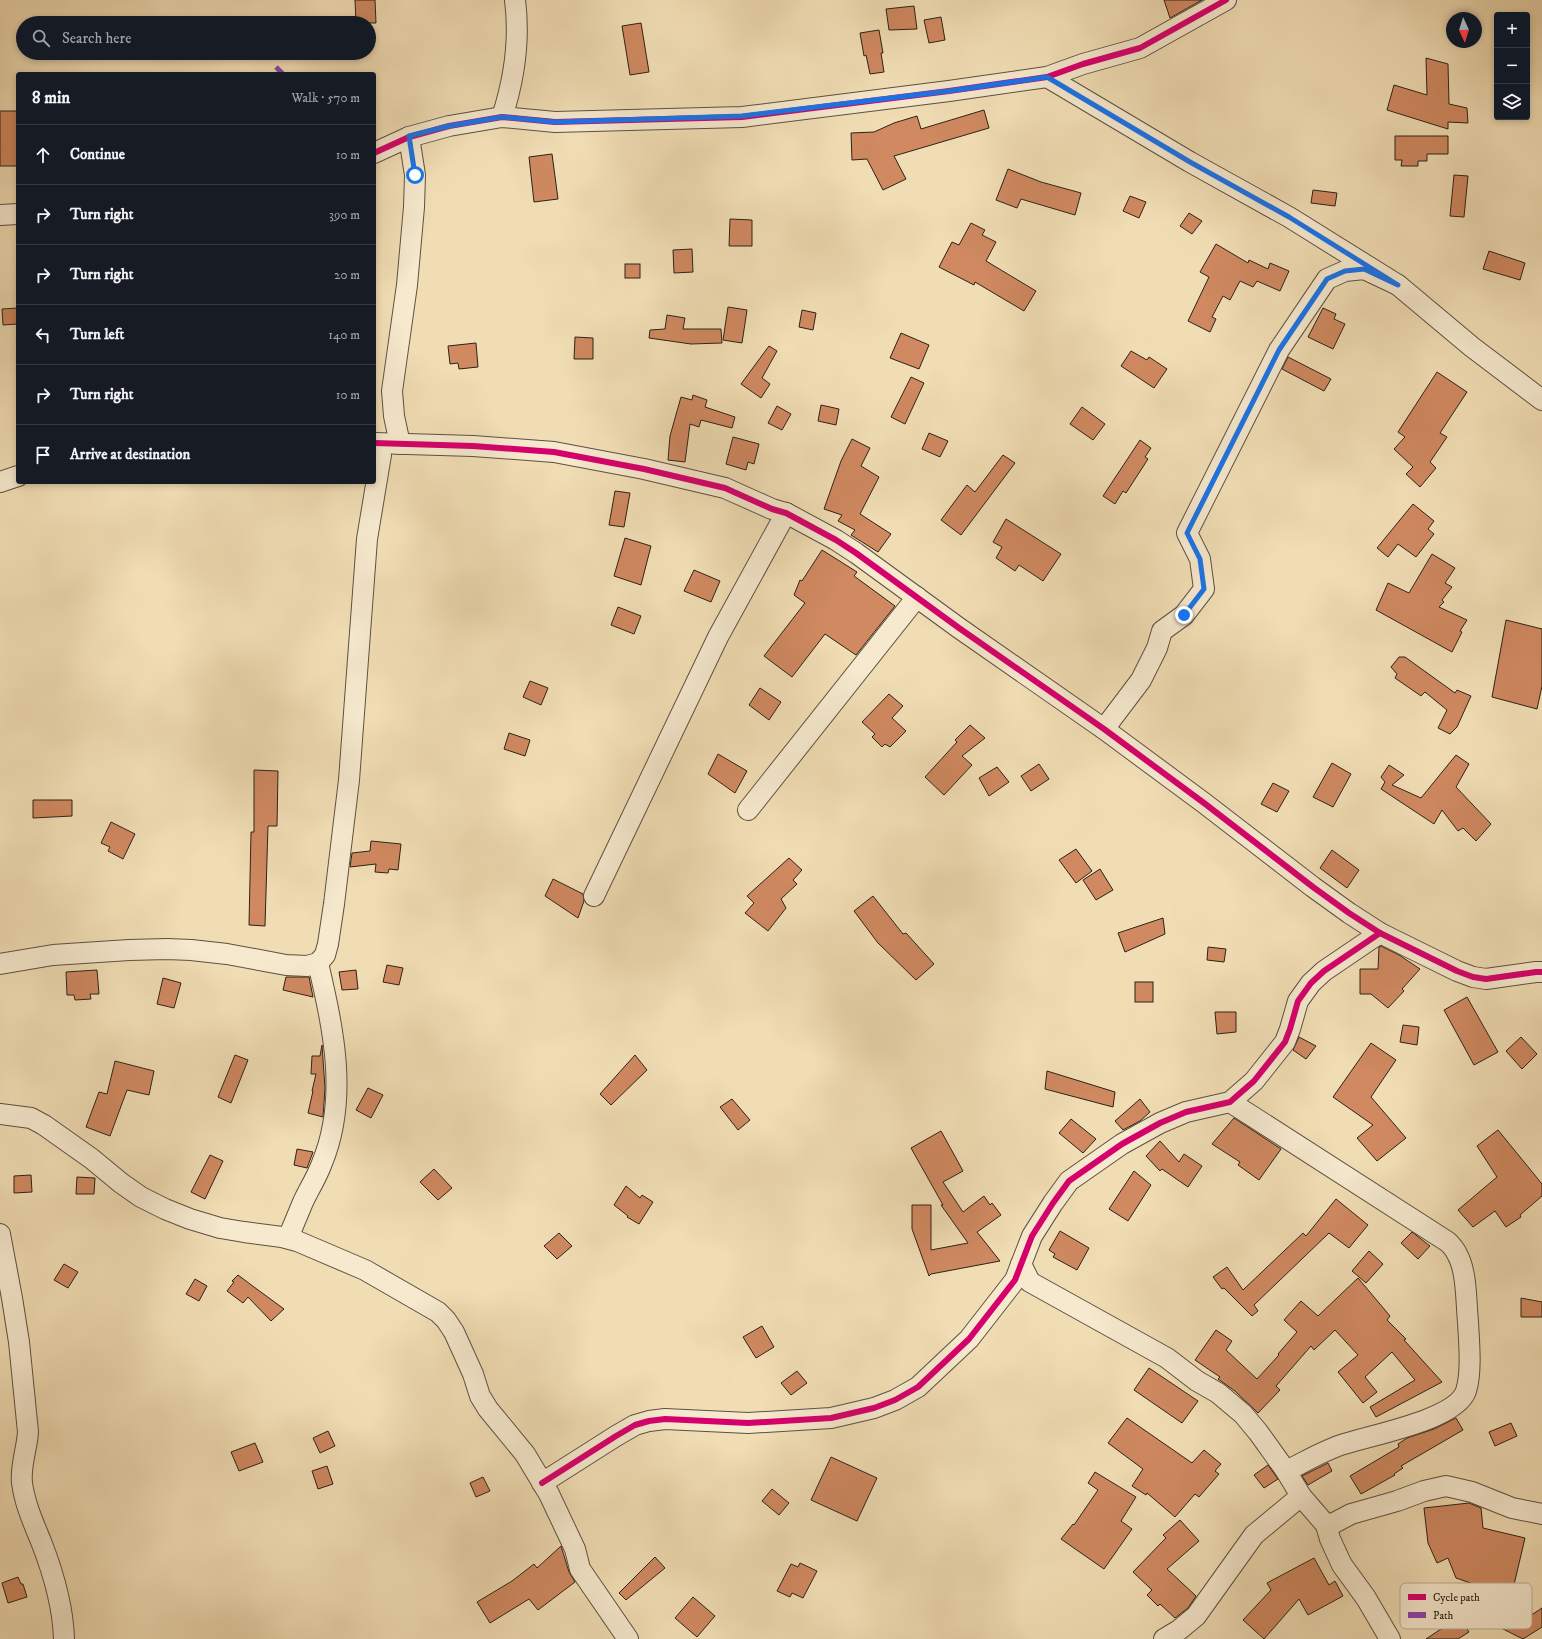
<!DOCTYPE html>
<meta charset="utf-8">
<style>
:root{--surface:#171b24;--page:#242831;--text:#f1f3f6;--muted:#9ea1a6;--line:#363941}
body{margin:0;font-family:"IM FELL DW Pica",serif;background:var(--page);color:var(--text)}
.controls{position:absolute;right:12px;top:12px;display:grid;overflow:hidden;border-radius:4px;box-shadow:0 2px 6px #0003}
.controls button{width:36px;height:36px;display:grid;place-items:center;padding:0;border:0;border-bottom:1px solid var(--line);background:var(--surface);color:var(--text);font:20px sans-serif}
.compass{position:absolute;left:1446px;top:12px;width:36px;height:36px;border-radius:50%;background:var(--surface);box-shadow:0 2px 6px #0003;rotate:176deg}
.stop{position:absolute;width:12px;height:12px;margin:-9px;border:3px solid #1a73e8;border-radius:50%;background:#fff}
.stop.end{background:#1a73e8;border-color:#fff;box-shadow:0 1px 4px #0008}
.list{margin:0;padding:0;list-style:none}
h2{display:flex;justify-content:space-between;align-items:center;height:52px;margin:0;padding:0 16px;font-size:17px}
h2 small{font-size:13px;font-weight:400;color:var(--muted)}
.list li{display:grid;grid-template-columns:26px 1fr auto;gap:12px;align-items:center;box-sizing:border-box;height:60px;padding:0 16px;border-top:1px solid var(--line)}
.list b{display:block;font-size:15px;white-space:nowrap}
.list em{font-size:13px;font-style:normal;color:var(--muted)}
.icon{flex:none;width:22px;height:22px;fill:none;stroke:currentColor;stroke-width:2;stroke-linecap:round;stroke-linejoin:round}
.map{position:relative;flex:none;width:1542px;height:1639px;overflow:hidden}
.search{position:absolute;background:var(--surface);box-shadow:0 2px 6px #0003;left:16px;top:16px;width:360px;height:44px;display:flex;align-items:center;gap:10px;box-sizing:border-box;padding:0 14px;border-radius:22px;color:var(--muted);font-size:15px}
.panel{position:absolute;background:var(--surface);box-shadow:0 2px 6px #0003;left:16px;top:72px;width:360px;height:412px;border-radius:4px}
.map>svg:first-child{display:block}
</style>
<div class="map">
<svg width="1542" height="1639" viewBox="0 0 1542 1639">
<rect width="100%" height="100%" fill="#f1ddb4"/>
<filter id="stains"><feTurbulence type="fractalNoise" baseFrequency=".005" numOctaves="4"/><feColorMatrix values="0 0 0 0 .2 0 0 0 0 .09 0 0 0 0 .02 0 0 0 .5 -.17"/></filter>
<radialGradient id="worn" r=".72"><stop offset=".6" stop-color="#630" stop-opacity="0"/><stop offset="1" stop-color="#630" stop-opacity=".3"/></radialGradient>
<!-- building -->
<g fill="#d08961" stroke="#2b2219">
<path d="M355 0H375L376 23H356Z"/>
<path d="M1164 0H1202L1170 18Z"/>
<path d="M914 6 917 29 889 30 886 9Z"/>
<path d="M941 17 945 40 929 43 924 20Z"/>
<path d="M641 23 649 72 630 75 622 26Z"/>
<path d="M879 30 883 53H881L884 72 870 74 866 55 864 56 860 33Z"/>
<path d="M1426 58 1448 64 1449 104 1467 108 1468 123 1448 122V129L1387 110 1394 85 1427 95Z"/>
<path d="M984 110 989 128 894 156 906 179 883 190 867 159 852 160 851 133 874 132 894 123 917 116 921 129Z"/>
<rect x="0" y="111" width="18" height="55"/>
<path d="M1395 136H1448V154H1427V161H1418V166H1401L1402 160H1395Z"/>
<path d="M552 154 558 199 534 202 529 157Z"/>
<path d="M1008 169 1041 182 1081 193 1075 215 1021 199 1017 208 996 200Z"/>
<path d="M1454 175 1468 176 1464 217 1450 216Z"/>
<path d="M1313 190 1337 193 1335 206 1311 203Z"/>
<path d="M1130 196 1146 202 1139 218 1123 211Z"/>
<path d="M1189 213 1202 221 1192 234 1180 226Z"/>
<path d="M730 219 752 220V246H729Z"/>
<path d="M971 223 985 230 982 235 996 242 986 261 1036 291 1024 311 975 282 974 285 939 267 952 242 959 245Z"/>
<path d="M1216 244 1248 263 1249 260 1268 269 1270 263 1289 271 1280 291 1257 281 1253 287 1240 281 1230 300 1223 296 1212 317 1216 319 1210 332 1188 321 1209 277 1200 272Z"/>
<path d="M692 249 693 272 674 273 673 250Z"/>
<path d="M1489 251 1525 263 1520 280 1483 269Z"/>
<rect x="625" y="264" width="15" height="14"/>
<path d="M728 307 747 310 742 343 723 340Z"/>
<path d="M18 308V324L3 325 2 309Z"/>
<path d="M1323 308 1336 314 1334 319 1345 324 1333 349 1308 337Z"/>
<path d="M802 310 816 313 813 330 799 327Z"/>
<path d="M667 315 685 318 683 329H721L722 343 691 344 649 338 650 330 665 329Z"/>
<path d="M901 333 929 345 919 369 890 358Z"/>
<path d="M575 337 593 338V359H574Z"/>
<path d="M476 343 478 367 459 369 458 363 450 364 448 346Z"/>
<path d="M769 346 777 351 762 378 770 384 761 398 741 384Z"/>
<path d="M1131 351 1147 360 1149 357 1167 369 1154 388 1121 366Z"/>
<path d="M1288 357 1331 379 1324 391 1282 369Z"/>
<path d="M1437 372 1467 392 1440 433 1447 437 1430 462 1436 468 1420 487 1406 474 1413 467 1394 449 1405 437 1398 432Z"/>
<path d="M911 377 924 383 905 424 891 417Z"/>
<path d="M693 395 707 400 705 407 735 417 732 428 701 420 699 427 690 424 685 462 668 460 670 436 681 397 692 400Z"/>
<path d="M821 405 839 409 836 425 818 421Z"/>
<path d="M777 406 791 414 782 430 768 423Z"/>
<path d="M1082 407 1105 424 1093 440 1070 424Z"/>
<path d="M929 433 948 441 940 457 922 449Z"/>
<path d="M733 437 759 444 754 464 748 462 746 470 726 464Z"/>
<path d="M852 439 870 448 861 466 879 477 860 514 891 534 878 552 851 535 855 530 838 521 842 515 824 509 841 461Z"/>
<path d="M1140 440 1151 448 1145 457 1148 459 1126 493 1123 491 1115 504 1103 496Z"/>
<path d="M1003 455 1015 463 961 535 941 520 967 485 975 492Z"/>
<path d="M615 491 630 493 624 527 609 525Z"/>
<path d="M1413 504 1434 521 1428 529 1434 534 1416 557 1398 544 1388 557 1377 548Z"/>
<path d="M1006 519 1061 554 1043 581 1019 565 1015 571 996 558 1002 547 993 542Z"/>
<path d="M625 538 651 546 641 585 614 576Z"/>
<path d="M822 550 857 572 854 576 895 606 856 655 825 634 792 677 764 656 805 603 794 595 800 580 802 581Z"/>
<path d="M1432 554 1455 568 1445 583 1452 587 1442 600 1444 602 1439 607 1467 620 1460 631 1462 632 1452 652 1376 610 1388 583 1409 593Z"/>
<path d="M694 570 720 581 711 602 684 591Z"/>
<path d="M618 607 641 616 634 634 611 625Z"/>
<path d="M1506 620 1542 629V686L1537 709 1492 697Z"/>
<path d="M1399 657H1405L1455 693 1457 690 1471 696 1457 727 1450 734 1438 728 1447 710 1425 692 1421 696 1395 678 1397 674 1391 667Z"/>
<path d="M530 681 548 688 541 705 523 697Z"/>
<path d="M760 688 781 702 769 720 749 705Z"/>
<path d="M889 694 903 706 892 718 906 731 890 747 885 744 882 747 872 737 875 734 862 722Z"/>
<path d="M970 725 985 738 962 756 972 765 944 795 925 777 957 742 955 740Z"/>
<path d="M509 733 530 740 525 756 504 749Z"/>
<path d="M718 754 747 771 735 793 708 774Z"/>
<path d="M1456 755 1469 764 1456 787 1491 824 1476 841 1463 828 1458 831 1442 810 1434 824 1381 789 1385 782 1381 777 1389 765 1404 775 1392 785 1421 798Z"/>
<path d="M1332 763 1351 774 1333 807 1313 797Z"/>
<path d="M1039 764 1049 779 1031 791 1021 776Z"/>
<path d="M997 767 1009 782 989 796 979 778Z"/>
<path d="M254 770 278 771 277 826H268L265 926 249 925 251 832H254Z"/>
<path d="M1273 783 1289 791 1277 812 1261 804Z"/>
<path d="M33 800H72V816L33 818Z"/>
<path d="M111 822 135 834 123 859 108 851 110 847 101 843Z"/>
<path d="M371 841 401 844 398 870 389 869 388 873 375 872 376 864 350 867 352 853 370 851Z"/>
<path d="M1076 849 1092 871 1076 883 1059 860Z"/>
<path d="M1332 850 1359 870 1347 888 1320 868Z"/>
<path d="M789 858 802 870 793 880 797 884 781 899 786 908 768 931 745 913 754 903 747 896Z"/>
<path d="M1100 869 1113 890 1096 900 1083 880Z"/>
<path d="M553 879 583 894 584 901 578 918 545 896Z"/>
<path d="M873 896 903 934 906 933 934 964 916 980 878 943 854 911Z"/>
<path d="M1163 918 1165 934 1125 952 1118 933Z"/>
<path d="M1381 946 1399 955 1420 969 1402 989 1404 991 1388 1008 1371 994H1360V969H1378L1379 947Z"/>
<path d="M1208 947 1226 949 1224 962 1207 960Z"/>
<path d="M387 965 403 968 399 985 383 982Z"/>
<path d="M97 970 99 994H90L91 999 75 1000 74 995H67L66 972Z"/>
<path d="M356 970 358 989 342 990 339 972Z"/>
<path d="M286 977H309L313 997 283 990Z"/>
<path d="M163 978 181 983 174 1008 157 1004Z"/>
<rect x="1135" y="982" width="18" height="20"/>
<path d="M1467 997 1498 1052 1474 1065 1444 1010Z"/>
<path d="M1215 1012H1236V1032L1217 1034Z"/>
<path d="M1403 1025 1419 1027 1417 1045 1400 1042Z"/>
<path d="M1299 1037 1316 1046 1306 1059 1293 1050Z"/>
<path d="M1521 1037 1537 1054 1522 1069 1506 1051Z"/>
<path d="M1371 1043 1396 1060 1371 1097 1406 1138 1377 1161 1357 1138 1373 1125 1333 1097Z"/>
<path d="M322 1045 325 1088 323 1117 308 1113 313 1091H312L316 1074H311L312 1056H320Z"/>
<path d="M235 1055 248 1060 231 1103 218 1097Z"/>
<path d="M635 1055 647 1070 611 1105 600 1094Z"/>
<path d="M115 1061 154 1071 149 1095 127 1090 110 1136 86 1127 99 1092 107 1094Z"/>
<path d="M1047 1071 1115 1092 1113 1107 1045 1089Z"/>
<path d="M368 1088 383 1095 371 1118 356 1110Z"/>
<path d="M732 1099 750 1120 738 1130 720 1107Z"/>
<path d="M1140 1099 1150 1112 1140 1121 1123 1130 1115 1121Z"/>
<path d="M1234 1118 1281 1149 1259 1180 1238 1165 1240 1162 1212 1144Z"/>
<path d="M1071 1119 1096 1139 1083 1153 1059 1133Z"/>
<path d="M1498 1130 1542 1184V1196L1520 1215 1521 1217 1506 1227 1495 1211 1473 1227 1458 1210 1497 1177 1477 1146Z"/>
<path d="M941 1131 963 1171 943 1182 963 1212 984 1196 990 1205 992 1203 1001 1215 977 1232 1000 1261 931 1274 929 1276 912 1229V1205H931V1250L968 1243 941 1205H943L911 1148Z"/>
<path d="M1160 1141 1179 1162 1184 1154 1202 1166 1188 1187 1162 1169 1160 1171 1146 1156Z"/>
<path d="M297 1149 313 1152 307 1168 294 1165Z"/>
<path d="M210 1155 223 1161 205 1199 191 1192Z"/>
<path d="M434 1169 452 1188 438 1200 420 1182Z"/>
<path d="M1134 1171 1151 1185 1128 1221 1109 1209Z"/>
<path d="M31 1175 32 1192 14 1193V1176Z"/>
<path d="M77 1177 95 1178 94 1194H76Z"/>
<path d="M626 1186 640 1198 642 1195 653 1202 639 1224 627 1217 628 1216 614 1205Z"/>
<path d="M1336 1199 1368 1225 1349 1248 1329 1233 1254 1305 1258 1311 1252 1316 1224 1288 1222 1289 1213 1277 1227 1267 1243 1290 1303 1233 1306 1236Z"/>
<path d="M1060 1231 1089 1248 1077 1270 1053 1257 1055 1254 1049 1250Z"/>
<path d="M1412 1232 1430 1246 1418 1259 1401 1243Z"/>
<path d="M559 1233 572 1246 557 1259 544 1246Z"/>
<path d="M1369 1251 1383 1264 1366 1283 1352 1271Z"/>
<path d="M64 1264 78 1272 68 1288 54 1280Z"/>
<path d="M238 1275 254 1287 284 1309 271 1321 248 1297 243 1303 227 1291 234 1282 232 1281Z"/>
<path d="M1358 1278 1390 1316 1387 1320 1406 1339 1404 1340 1442 1382 1376 1417 1370 1407 1415 1380 1392 1352 1365 1377 1377 1392 1363 1403 1338 1372 1358 1355 1335 1330 1314 1350 1311 1346 1276 1386 1280 1390 1258 1413 1235 1391 1218 1379 1220 1377 1195 1360 1216 1330 1232 1341 1226 1350 1257 1379 1279 1355 1278 1354 1297 1332 1284 1320 1301 1301 1318 1316Z"/>
<path d="M195 1279 207 1286 199 1301 186 1294Z"/>
<path d="M1521 1298 1542 1302V1317H1521Z"/>
<path d="M762 1326 774 1347 756 1358 743 1337Z"/>
<path d="M1149 1368 1198 1401 1182 1423 1134 1390Z"/>
<path d="M797 1371 807 1383 791 1395 781 1383Z"/>
<path d="M1127 1418 1192 1463 1204 1450 1221 1464 1215 1471 1219 1474 1199 1497 1195 1494 1175 1517 1147 1493 1146 1495 1132 1486 1143 1469 1108 1443Z"/>
<path d="M1456 1418 1463 1430 1401 1466 1403 1468 1394 1474 1395 1475 1361 1494 1350 1476 1399 1447 1398 1444 1407 1438 1434 1429Z"/>
<path d="M1511 1423 1517 1436 1495 1446 1489 1432Z"/>
<path d="M328 1431 335 1446 320 1453 313 1438Z"/>
<path d="M255 1443 263 1462 239 1471 231 1452Z"/>
<path d="M831 1457 877 1478 857 1521 811 1500Z"/>
<path d="M1328 1463 1332 1471 1308 1485 1302 1476Z"/>
<path d="M1268 1465 1278 1479 1264 1488 1254 1475Z"/>
<path d="M327 1466 333 1484 318 1489 312 1471Z"/>
<path d="M1095 1472 1136 1497 1121 1521 1132 1529 1104 1569 1061 1539 1073 1524 1074 1525 1098 1490 1088 1483Z"/>
<path d="M483 1477 490 1491 476 1497 470 1483Z"/>
<path d="M772 1489 789 1503 779 1515 762 1501Z"/>
<path d="M1469 1503 1481 1508 1483 1528 1525 1538 1513 1589 1507 1601 1533 1614 1542 1608V1627L1523 1639 1469 1612 1482 1587 1456 1578 1448 1558 1437 1563 1428 1543 1424 1508Z"/>
<path d="M1180 1520 1199 1541 1167 1569 1196 1596 1188 1608 1175 1618 1160 1604 1158 1606 1147 1595 1152 1590 1133 1572 1166 1538 1163 1535Z"/>
<path d="M561 1546 569 1572 575 1582 538 1610 529 1599 490 1623 477 1602 512 1581 534 1564 537 1568Z"/>
<path d="M655 1557 665 1568 626 1600 619 1593Z"/>
<path d="M1314 1558 1329 1585 1335 1581 1343 1596 1308 1615 1299 1599 1264 1639 1243 1620 1271 1590 1267 1583Z"/>
<path d="M800 1563 817 1571 803 1598 792 1593 790 1597 777 1591 791 1564 798 1567Z"/>
<path d="M18 1577 21 1584H23L27 1597 8 1603 2 1583Z"/>
<path d="M693 1597 715 1616 697 1637 675 1618Z"/>
<path d="M1459 1617 1469 1632 1458 1639H1426Z"/>
</g>
<g fill="none" stroke-linecap="round" stroke-linejoin="round">
<!-- minor casing -->
<g stroke="#5c5140" stroke-width="22">
<g id="minor">
<path d="M1047 77 1190 162 1289 217 1398 285 1472 347 1542 400"/>
<path d="M502 117C514 80 520 39 515 0"/>
<path d="M374 153 409 137 449 126 502 117 555 122 742 117 949 91 1047 77 1083 64 1140 48 1226 0"/>
<path d="M0 215 18 214"/>
<path d="M374 443 473 446 554 452 644 469 725 488 772 509 786 513 836 540 856 553 959 628 1104 729 1204 803 1313 887 1349 913 1380 933 1457 971 1473 977 1486 979 1536 972H1542"/>
<path d="M400 444 394 416 392 391 407 285 414 207 415 175 409 137"/>
<path d="M0 482 18 476"/>
<path d="M1104 729 1141 680 1157 648 1162 631 1184 615 1204 589 1200 559 1187 533 1279 350 1327 279 1345 271 1364 269 1398 285"/>
<path d="M748 810 917 597"/>
<path d="M594 896 718 637 786 513"/>
<path d="M0 964 53 955 129 950 167 949 191 950 227 954 286 965 307 966 318 963 325 955 328 944 334 904 349 780 367 539 381 455 380 448 374 443"/>
<path d="M1230 1102 1448 1242C1451 1245 1455 1249 1457 1254 1467 1271 1466 1302 1468 1322 1469 1342 1472 1372 1466 1391 1456 1420 1371 1435 1344 1444 1324 1450 1305 1462 1286 1471"/>
<path d="M0 1114 31 1118 44 1125 92 1159 121 1183 141 1197 165 1209 190 1219 220 1228 244 1232 282 1237 297 1241 365 1270 438 1312 446 1320 454 1332 473 1374 480 1396 488 1409 525 1454 549 1494 575 1549 580 1569 628 1639"/>
<path d="M0 1234 12 1298 19 1342 28 1432C27 1449 20 1466 22 1483 25 1505 34 1524 42 1544 54 1575 63 1606 64 1639"/>
<path d="M288 1238C293 1226 298 1214 303 1202 309 1189 317 1177 322 1163 349 1098 333 1028 318 963"/>
<path d="M1021 1264 1030 1282 1167 1358 1197 1381 1218 1393 1243 1414 1258 1432 1286 1471 1301 1496 1326 1525 1330 1539 1342 1565 1366 1598 1390 1639"/>
<path d="M542 1483 616 1436 635 1425 649 1421 665 1419 748 1423 831 1418 874 1408 895 1400 918 1387 969 1339 1015 1280 1032 1236 1053 1203 1069 1181 1122 1144 1160 1123 1186 1112 1230 1102 1254 1081 1285 1042 1290 1029 1298 1001 1311 983 1324 971 1380 933"/>
<path d="M1326 1525 1334 1523 1351 1514 1397 1501 1424 1491 1446 1486 1472 1492 1512 1508 1542 1514"/>
<path d="M1164 1639 1179 1630 1196 1616 1254 1535 1301 1496"/>
</g>
</g>
<!-- minor -->
<use href="#minor" stroke="#f6e9ce" stroke-width="20"/>
<!-- quiet -->
<path stroke="#8e44ad" stroke-width="5" stroke-dasharray="10 5" stroke-linecap="butt" d="M276 67 283 74"/>
<!-- cycleway casing -->
<g stroke="#f6e9ce" stroke-width="8">
<g id="cycleway">
<path d="M374 153 409 137 449 126 502 117 555 122 742 117 949 91 1047 77 1083 64 1140 48 1226 0"/>
<path d="M374 443 473 446 554 452 644 469 725 488 772 509 786 513 836 540 856 553 959 628 1104 729 1204 803 1313 887 1349 913 1380 933 1457 971 1473 977 1486 979 1536 972H1542"/>
<path d="M542 1483 616 1436 635 1425 649 1421 665 1419 748 1423 831 1418 874 1408 895 1400 918 1387 969 1339 1015 1280 1032 1236 1053 1203 1069 1181 1122 1144 1160 1123 1186 1112 1230 1102 1254 1081 1285 1042 1290 1029 1298 1001 1311 983 1324 971 1380 933"/>
</g>
</g>
<!-- cycleway -->
<use href="#cycleway" stroke="#d6006c" stroke-width="6"/>
</g>
<g fill="none" stroke-linecap="round" stroke-linejoin="round">
<!-- route -->
<path stroke="#1a73e8" stroke-width="5" d="M415 175 409 136 449 126 502 117 555 122 742 116 949 91 1047 77 1190 162 1289 217 1398 285 1364 269 1345 271 1327 279 1279 350 1187 533 1200 559 1204 589 1184 615"/>
</g>
<!-- legend -->
<rect x="1400" y="1583" width="132" height="46" rx="6" fill="#f6e9ce" stroke="#b9ad98" stroke-width="1"/>
<rect x="1408" y="1594" width="18" height="6" fill="#d6006c"/>
<rect x="1408" y="1612" width="18" height="6" fill="#8e44ad"/>
<g font-size="11" fill="#2b2219">
<text x="1433" y="1601">Cycle path</text>
<text x="1433" y="1619">Path</text>
</g>
<rect width="100%" height="100%" filter="url(#stains)"/>
<rect width="100%" height="100%" fill="url(#worn)"/>
</svg>
<div class="controls">
<button>+</button>
<button>−</button>
<button><svg class="icon" aria-label="layers" viewBox="0 0 24 24"><path d="M12 4l9 5-9 5-9-5zM3 14l9 5 9-5"/></svg></button>
</div>
<svg class="compass" viewBox="-18 -18 36 36"><path d="M0-13l5 13h-10z" fill="#e53935"/><path d="M0 13l5-13h-10z" fill="#9ea1a6"/></svg>
<div class="stop" style="left:415px;top:175px"></div>
<div class="stop end" style="left:1184px;top:615px"></div>
<div class="search"><svg class="icon" aria-label="search" viewBox="0 0 24 24"><circle cx="10" cy="10" r="6"/><path d="M15 15l6 6"/></svg>Search here</div>
<section class="panel">
<h2>8 min<small>Walk · 570 m</small></h2>
<ul class="list">
<li><svg class="icon" aria-label="ahead" viewBox="0 0 24 24"><path d="M12 20V5M6 11l6-6 6 6"/></svg><div><b>Continue</b></div><em>10 m</em></li>
<li><svg class="icon" aria-label="right" viewBox="0 0 24 24"><path d="M7 20v-9h11M14 6l5 5-5 5"/></svg><div><b>Turn right</b></div><em>390 m</em></li>
<li><svg class="icon" aria-label="right" viewBox="0 0 24 24"><path d="M7 20v-9h11M14 6l5 5-5 5"/></svg><div><b>Turn right</b></div><em>20 m</em></li>
<li><svg class="icon" aria-label="left" viewBox="0 0 24 24"><path d="M17 20v-9H6M10 6l-5 5 5 5"/></svg><div><b>Turn left</b></div><em>140 m</em></li>
<li><svg class="icon" aria-label="right" viewBox="0 0 24 24"><path d="M7 20v-9h11M14 6l5 5-5 5"/></svg><div><b>Turn right</b></div><em>10 m</em></li>
<li><svg class="icon" aria-label="arrive" viewBox="0 0 24 24"><path d="M6 21V4h12l-3 4 3 4H6"/></svg><div><b>Arrive at destination</b></div></li>
</ul>
</section>
</div>
